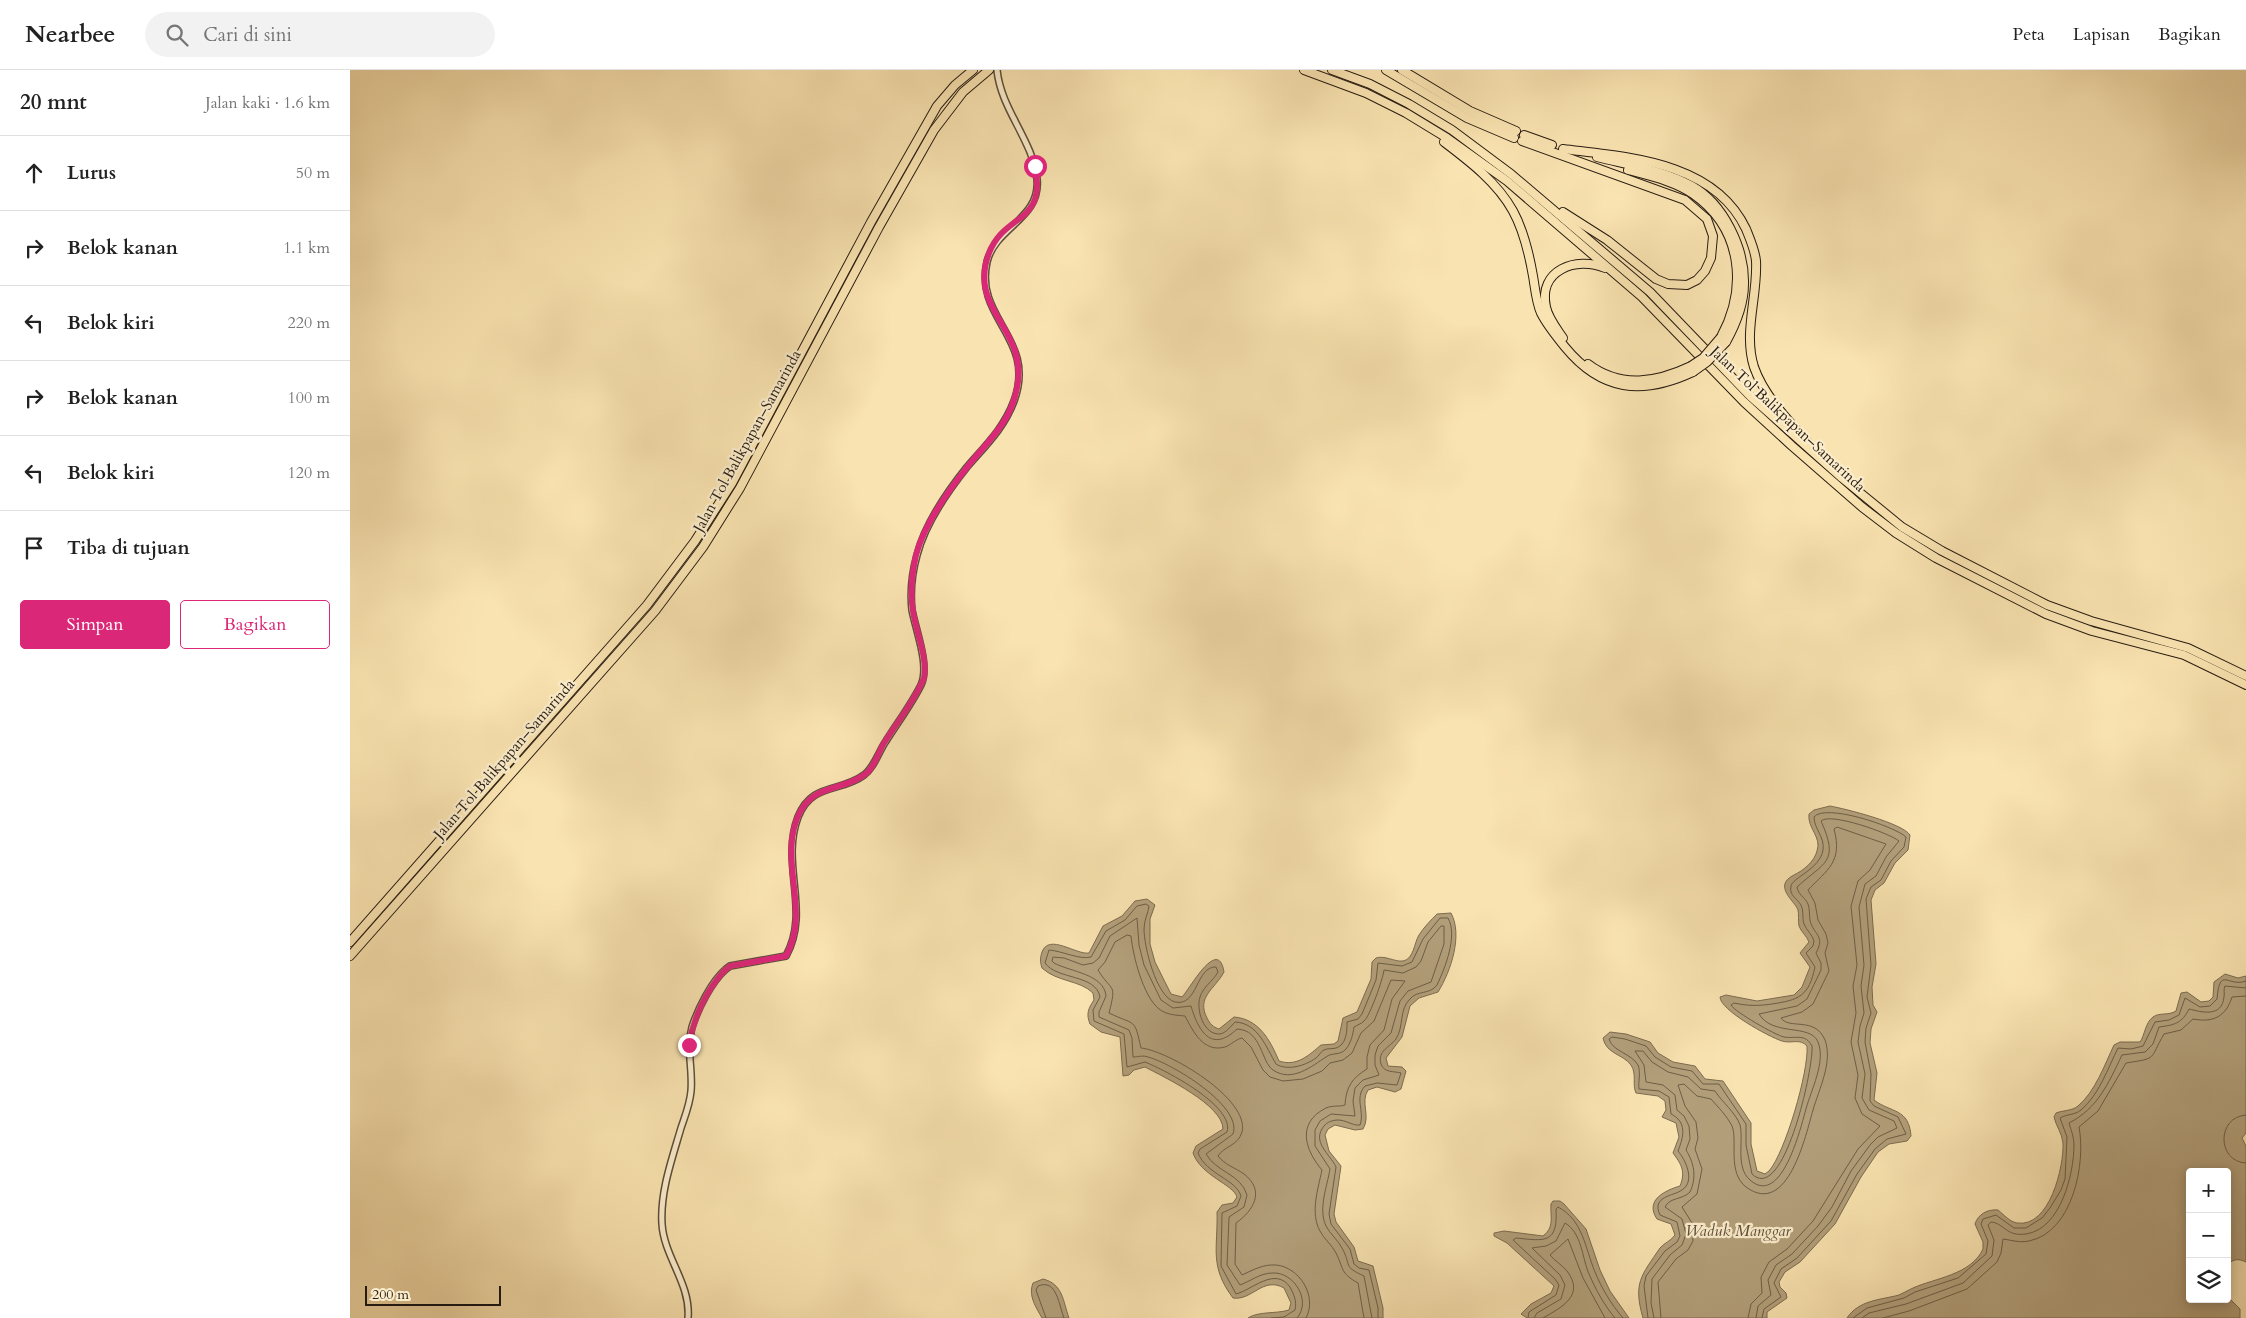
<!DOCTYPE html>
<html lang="id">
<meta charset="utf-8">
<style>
:root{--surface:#fff;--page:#f2f2f2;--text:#222;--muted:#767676;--line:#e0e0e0;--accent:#db2777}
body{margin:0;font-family:Cardo,serif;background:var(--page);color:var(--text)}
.controls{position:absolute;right:15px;bottom:15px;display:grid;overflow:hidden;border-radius:5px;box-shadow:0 2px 12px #0003}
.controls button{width:45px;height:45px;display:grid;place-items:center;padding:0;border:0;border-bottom:1px solid var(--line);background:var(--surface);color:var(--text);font:25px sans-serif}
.scale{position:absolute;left:15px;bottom:12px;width:136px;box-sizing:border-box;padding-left:5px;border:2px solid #281c12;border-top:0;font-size:14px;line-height:18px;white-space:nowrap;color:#281c12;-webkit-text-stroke:4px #fbedcc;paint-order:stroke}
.stop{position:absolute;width:15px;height:15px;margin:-11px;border:4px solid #db2777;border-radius:50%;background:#fff}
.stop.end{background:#db2777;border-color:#fff;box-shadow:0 1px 5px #0008}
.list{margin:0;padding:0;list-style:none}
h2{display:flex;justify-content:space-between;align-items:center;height:65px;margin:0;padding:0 20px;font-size:21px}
h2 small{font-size:16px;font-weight:400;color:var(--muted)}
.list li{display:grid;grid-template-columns:32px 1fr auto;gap:15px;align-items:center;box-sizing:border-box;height:75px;padding:0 20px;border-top:1px solid var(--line)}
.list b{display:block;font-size:19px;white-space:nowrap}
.list em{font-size:16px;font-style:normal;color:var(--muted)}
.actions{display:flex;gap:10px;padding:15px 20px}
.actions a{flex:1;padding:11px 0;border:1px solid var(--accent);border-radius:5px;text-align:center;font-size:18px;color:var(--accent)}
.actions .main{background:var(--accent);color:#fff}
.icon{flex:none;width:28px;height:28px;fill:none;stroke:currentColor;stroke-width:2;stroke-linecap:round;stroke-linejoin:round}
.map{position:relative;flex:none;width:1896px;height:1248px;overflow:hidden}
header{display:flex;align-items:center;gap:30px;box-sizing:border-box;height:70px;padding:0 25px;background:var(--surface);border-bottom:1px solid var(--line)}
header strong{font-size:24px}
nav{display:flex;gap:28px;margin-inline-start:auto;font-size:18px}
.search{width:350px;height:45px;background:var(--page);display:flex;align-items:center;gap:12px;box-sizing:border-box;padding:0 18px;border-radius:28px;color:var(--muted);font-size:19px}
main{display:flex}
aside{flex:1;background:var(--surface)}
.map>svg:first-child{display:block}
</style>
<header>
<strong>Nearbee</strong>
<div class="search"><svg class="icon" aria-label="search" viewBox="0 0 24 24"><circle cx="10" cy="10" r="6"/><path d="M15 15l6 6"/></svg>Cari di sini</div>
<nav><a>Peta</a><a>Lapisan</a><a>Bagikan</a></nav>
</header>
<main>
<aside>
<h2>20 mnt<small>Jalan kaki · 1.6 km</small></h2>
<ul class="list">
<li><svg class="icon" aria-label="ahead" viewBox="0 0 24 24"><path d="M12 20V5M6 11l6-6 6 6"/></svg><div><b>Lurus</b></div><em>50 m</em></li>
<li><svg class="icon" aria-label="right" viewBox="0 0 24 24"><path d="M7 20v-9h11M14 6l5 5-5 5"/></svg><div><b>Belok kanan</b></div><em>1.1 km</em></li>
<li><svg class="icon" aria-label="left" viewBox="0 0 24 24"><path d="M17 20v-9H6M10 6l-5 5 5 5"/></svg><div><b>Belok kiri</b></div><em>220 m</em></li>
<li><svg class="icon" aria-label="right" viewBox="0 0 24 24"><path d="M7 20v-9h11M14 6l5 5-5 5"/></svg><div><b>Belok kanan</b></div><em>100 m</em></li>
<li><svg class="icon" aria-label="left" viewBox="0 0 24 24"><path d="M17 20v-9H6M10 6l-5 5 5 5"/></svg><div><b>Belok kiri</b></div><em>120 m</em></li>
<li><svg class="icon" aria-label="arrive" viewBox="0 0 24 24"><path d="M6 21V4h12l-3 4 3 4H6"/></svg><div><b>Tiba di tujuan</b></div></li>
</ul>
<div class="actions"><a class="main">Simpan</a><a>Bagikan</a></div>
</aside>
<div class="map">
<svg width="1896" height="1248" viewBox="0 0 1896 1248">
<rect width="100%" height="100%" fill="#f9e3b0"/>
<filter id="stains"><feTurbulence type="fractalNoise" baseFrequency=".004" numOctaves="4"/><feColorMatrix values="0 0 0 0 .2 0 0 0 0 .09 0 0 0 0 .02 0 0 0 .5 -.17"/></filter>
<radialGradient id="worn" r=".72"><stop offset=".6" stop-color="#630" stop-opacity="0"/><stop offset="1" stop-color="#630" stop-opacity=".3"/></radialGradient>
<!-- water -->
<g fill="#b29f7a" stroke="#7b6b50">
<path d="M1480 736C1496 739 1552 753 1560 765L1558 780 1545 793 1534 813 1525 820 1521 830 1526 894 1522 917 1523 935 1527 942 1521 959 1520 973 1527 1003 1524 1030C1541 1043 1559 1038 1561 1066L1557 1071 1539 1074 1528 1082 1511 1107 1485 1154 1450 1192 1435 1202 1429 1212 1430 1217 1436 1223 1437 1228 1417 1242V1248H1293C1283 1213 1291 1206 1310 1178 1314 1173 1321 1171 1325 1165L1321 1154 1307 1149C1294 1130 1316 1120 1330 1116 1336 1101 1331 1094 1323 1083L1329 1067 1326 1053 1312 1047 1316 1040 1315 1031 1308 1026 1286 1023C1282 1015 1287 1004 1281 995 1273 984 1256 984 1253 968L1260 962 1276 964 1300 972 1308 983 1323 992 1345 996 1355 1009 1373 1011 1401 1053V1074L1407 1101 1415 1104 1419 1101C1435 1083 1459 1001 1457 976 1450 968 1441 974 1432 971 1419 967 1370 940 1370 927L1376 925 1407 931 1444 925 1452 917 1460 897 1450 883 1459 872C1457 866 1451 862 1449 856 1448 850 1449 845 1448 840 1445 831 1422 816 1444 805 1454 800 1464 792 1467 781 1472 767 1457 758 1459 744L1464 740Z"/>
<path d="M797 829 805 835 800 849V874L805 892 821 924 832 927C838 922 868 865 874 902 865 919 846 927 857 948 860 954 863 957 869 959L884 947C909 949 920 970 929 991 947 997 959 985 971 975L984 974 988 971 993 948 1007 942 1021 909 1022 892 1026 888C1035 885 1044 892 1053 891 1064 889 1064 873 1069 865 1074 857 1081 850 1087 844L1101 843C1113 865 1101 901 1088 922L1069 928 1060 936 1052 967 1036 988 1038 996 1052 997 1056 1001 1051 1019 1045 1022 1027 1017 1018 1020C1010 1032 1021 1046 1013 1059L1005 1060 985 1055 978 1059 975 1065 979 1081 991 1096 984 1144 986 1152 1004 1177 1008 1191 1023 1196 1033 1238V1248H898C909 1241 926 1244 939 1240L941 1233 934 1218C913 1206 902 1231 883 1228 859 1196 868 1179 867 1142L872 1135 883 1133 887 1127C883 1114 851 1106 843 1083L846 1076 873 1059C873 1035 814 1007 795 997L784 1000 779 1005 773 1006 770 967 751 962 740 954C736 944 738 939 744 930L743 923C730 910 707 912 692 898 690 892 690 888 692 882 699 863 726 885 739 883L753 856 772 846 785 831Z"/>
<path d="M1875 904 1888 908 1896 906V1063L1892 1068 1896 1076V1192C1888 1188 1882 1189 1877 1196V1102H1840V1229H1877V1226L1890 1239V1248H1497C1509 1230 1530 1230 1549 1225 1554 1223 1558 1220 1563 1218 1585 1208 1621 1205 1633 1179V1172L1625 1154C1628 1144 1638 1139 1648 1140 1653 1144 1660 1152 1667 1153 1700 1158 1714 1096 1713 1073 1712 1063 1706 1056 1704 1047L1706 1043C1714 1040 1722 1041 1728 1036 1745 1022 1755 994 1764 975L1770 972H1790C1795 965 1795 953 1803 947 1810 942 1818 946 1826 941L1831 923 1837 922 1851 932 1859 931 1863 927 1864 912Z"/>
<path d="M1203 1131H1210L1214 1134 1236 1159 1250 1200 1260 1221 1279 1248H1177L1171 1244 1181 1234 1201 1223 1204 1216 1157 1173 1144 1166V1163L1154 1161 1193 1166C1205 1157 1200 1146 1201 1134Z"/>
<path d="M693 1209C713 1214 713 1231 719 1248H692C686 1237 678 1226 683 1213Z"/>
</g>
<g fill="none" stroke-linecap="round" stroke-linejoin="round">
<!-- shore -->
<g stroke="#6d5e46" stroke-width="1">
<path d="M1896 1045C1866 1047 1867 1092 1896 1093"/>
<path d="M696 1248 686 1220 688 1216C707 1208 709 1236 714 1248"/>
<path d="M921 1248 934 1247 945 1240C947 1231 944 1225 940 1217 925 1196 902 1220 886 1224L871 1196 872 1143 887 1136 891 1126C886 1109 857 1105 848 1083L850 1079 877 1062C885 1036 815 1000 795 992L777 997 774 964 744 951 743 940 750 927C746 904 707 910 695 893L699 880C712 881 730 890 741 887L756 861 775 850 787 836 796 834 799 836C798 844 794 850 794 859 794 876 806 927 825 932 848 937 846 896 866 897L868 902C863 911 853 917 850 927 846 939 853 965 870 964 876 963 880 957 885 952 908 953 916 977 926 994 937 1001 955 996 966 988 969 986 971 981 974 980 980 977 986 981 992 974 997 968 997 959 997 952L1008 949 1012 944 1026 910 1028 893 1052 896 1062 892 1073 869 1090 848H1098C1108 866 1095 898 1087 915 1080 925 1067 920 1060 929 1049 939 1054 957 1046 969 1040 977 1027 981 1031 994 1034 1003 1044 1001 1051 1003L1047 1015 1027 1013 1015 1016C1004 1028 1015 1041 1010 1055 1003 1056 996 1050 988 1050 983 1050 977 1052 974 1056 961 1072 980 1084 986 1097L979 1144 981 1154 1000 1179 1004 1194 1009 1198 1019 1200 1028 1238V1248"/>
<path d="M947 1248C962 1231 944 1202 923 1203 910 1203 901 1211 890 1215L877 1195 879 1147 894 1137 897 1125C891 1104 866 1102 856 1084L883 1064C893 1036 821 993 798 987 793 985 788 987 783 987L782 968 779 960 749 947V942L756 926C754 904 721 902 704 893L702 891 703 887 714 888 733 895 743 893 749 888 760 866 787 848 789 875 794 895 811 930 823 938 841 936C848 960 861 984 887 959 912 960 911 992 923 1000 942 1013 962 996 976 987 982 982 990 986 996 979 1001 973 1003 964 1004 957 1007 955 1011 954 1014 951 1020 946 1033 909 1034 900L1053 903 1066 897 1071 891 1078 872 1091 856H1094V874L1081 912 1058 921 1050 931 1041 963 1028 976 1025 985V995L1029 1005 1013 1010 1005 1018 1003 1031 1005 1046 981 1044 970 1051 965 1060V1076L980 1099C977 1117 968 1139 976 1156 980 1164 988 1170 992 1178 1002 1196 992 1196 1014 1206L1022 1248"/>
<path d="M956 1248C968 1226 949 1197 926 1195 913 1194 903 1200 892 1205L885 1194 886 1153C903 1141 916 1121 894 1104 884 1097 875 1095 868 1086 874 1076 888 1076 892 1062 900 1029 819 981 791 978 784 947 786 956 759 943 767 912 762 923 748 900L755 892 765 872 777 865 781 866C783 886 793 926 809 939 817 945 825 945 835 946 843 961 853 983 875 977 881 975 886 969 892 968L901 977 913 1000 920 1007 933 1011 953 1009 972 1001 980 993 993 990 1002 983 1011 963 1024 951 1041 910 1055 911 1042 929 1034 960 1020 975 1017 987V999C1002 1008 996 1017 995 1035 989 1037 983 1035 976 1038 946 1053 955 1080 972 1100 968 1119 960 1143 970 1161 974 1169 982 1175 986 1183 994 1199 990 1203 1008 1213L1014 1248"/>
<path d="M1178 1248 1179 1242 1206 1225 1209 1215 1205 1209 1163 1170 1166 1168C1195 1171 1208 1174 1206 1139L1208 1137C1233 1150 1235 1178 1245 1202 1252 1219 1261 1234 1273 1248"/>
<path d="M1184 1248 1187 1243 1211 1229 1215 1215 1210 1205 1182 1178 1196 1176 1206 1171 1215 1153C1232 1163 1232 1188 1239 1204 1246 1220 1254 1235 1265 1248"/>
<path d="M1193 1248C1210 1238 1236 1226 1217 1201 1212 1195 1205 1191 1200 1185L1218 1169 1233 1208 1255 1248"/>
<path d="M1298 1248 1294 1216 1296 1206 1315 1181 1327 1172 1330 1166 1327 1152 1310 1145C1301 1126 1324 1126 1332 1120 1346 1111 1335 1089 1328 1081 1334 1066 1337 1052 1321 1044L1319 1027 1309 1021 1289 1019C1288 1012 1291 1002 1288 995 1281 983 1263 982 1259 969L1262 967 1275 969 1296 976 1305 987 1321 997 1342 1001 1353 1014H1369L1396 1054V1075L1402 1104C1434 1135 1464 996 1462 976 1455 963 1446 969 1434 967 1425 965 1385 942 1381 935L1384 933C1398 936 1408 936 1422 934 1449 930 1459 926 1465 897L1456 883 1463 876 1464 871C1462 864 1457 861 1454 854 1452 848 1454 842 1451 835 1447 828 1439 826 1441 816 1442 808 1470 799 1473 780 1475 767 1464 759 1464 747 1475 733 1544 756 1556 767L1554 777 1541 791 1531 810 1521 817 1516 829 1521 895 1517 927 1521 943 1516 958 1515 972 1521 1004 1520 1031 1524 1036 1548 1047 1556 1064 1537 1069 1525 1079 1507 1104 1481 1151 1447 1188 1431 1199 1424 1213 1431 1227 1414 1239 1412 1248"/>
<path d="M1304 1248 1301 1233 1302 1209 1320 1185 1332 1175 1336 1164 1332 1149 1315 1137C1320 1127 1332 1130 1340 1122 1347 1107 1344 1093 1336 1080L1340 1069 1339 1056 1334 1046 1327 1040 1325 1025 1313 1015 1296 1012 1294 995 1285 981H1293L1302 992 1318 1002 1338 1007 1351 1019 1365 1021C1372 1032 1386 1043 1390 1055 1394 1071 1385 1097 1400 1110 1432 1138 1451 1056 1456 1039 1461 1020 1476 992 1468 972 1460 953 1423 967 1409 944L1447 936 1457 929 1471 900V893L1466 883C1476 865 1463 865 1460 850 1459 845 1460 839 1458 834 1455 827 1448 825 1447 817 1474 792 1490 793 1471 751 1480 742 1539 763 1549 771L1536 787 1526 806 1515 814 1509 837 1514 895 1511 916 1514 943 1510 956 1508 972 1515 1004 1512 1028 1519 1040 1544 1051 1547 1058 1528 1067 1520 1075 1501 1101 1482 1137 1468 1156 1442 1184 1426 1195 1418 1210 1421 1225 1408 1236 1406 1248"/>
<path d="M1311 1248 1308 1212 1326 1189 1338 1180 1343 1171 1342 1153 1332 1137 1347 1124 1352 1099 1345 1079 1348 1068 1346 1052 1335 1036 1328 1015 1334 1014 1347 1026 1361 1029C1368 1037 1377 1046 1382 1056 1388 1071 1377 1102 1396 1117 1438 1148 1456 1064 1463 1040 1469 1019 1483 992 1475 970 1465 946 1439 960 1431 948L1452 942 1463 934 1479 901 1475 883 1478 873 1476 864 1468 850 1465 833 1458 820C1477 800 1493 792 1484 759L1487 757 1536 774 1520 800 1508 811 1501 836 1507 895 1503 916 1506 943 1501 972 1508 1005 1505 1028 1512 1044 1530 1056 1508 1079 1463 1151 1437 1179 1419 1192 1411 1207 1412 1223 1401 1234 1398 1248"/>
<path d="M1503 1248 1517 1238 1554 1228 1565 1222 1608 1208 1636 1184 1638 1171 1631 1154 1633 1149 1646 1145 1664 1158H1676L1692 1148 1700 1138 1711 1120 1715 1109 1717 1067 1710 1048C1717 1044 1725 1045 1731 1040 1749 1025 1758 998 1768 978L1781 979 1793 976 1805 952 1819 950 1829 945 1835 928 1850 937 1860 936 1867 929C1870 895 1878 918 1896 911"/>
<path d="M1512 1248 1519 1243 1556 1234 1613 1213 1642 1186 1644 1170 1638 1155 1641 1152C1654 1153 1656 1167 1676 1164 1711 1159 1724 1103 1724 1075 1724 1067 1721 1060 1719 1053 1748 1038 1758 1014 1772 985L1795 982 1803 974 1809 957C1825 955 1832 953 1839 939 1851 942 1872 948 1874 927 1875 923 1873 920 1875 916L1896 918"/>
<path d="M1533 1248 1559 1241 1617 1219 1647 1192 1651 1183 1653 1169C1661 1170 1669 1173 1679 1171 1723 1162 1736 1093 1729 1057L1748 1041 1776 993C1808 988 1799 990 1814 964L1831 960 1843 949C1864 953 1876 946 1882 927L1896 926"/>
</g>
<!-- minor casing -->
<g stroke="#5c4e3a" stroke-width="8">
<path id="minor" d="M338 1248C341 1214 314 1187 312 1154 310 1122 322 1089 331 1058 335 1046 340 1034 341 1021 343 1000 336 979 342 957 348 939 361 912 376 899L380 896 436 886C461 840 430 795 448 747 462 712 490 723 514 705 524 698 529 681 536 671 548 652 561 635 571 615 580 596 566 561 562 540 560 522 562 503 567 485 575 454 597 422 617 397 636 375 654 358 664 331 687 268 624 249 637 192 645 157 691 149 687 109 683 70 651 40 647 0"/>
</g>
<!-- highway casing -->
<g stroke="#281c12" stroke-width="10">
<g id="highway">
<path d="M954 0 1016 23 1056 43 1097 68 1157 111 1292 227 1394 332 1442 376 1512 437 1546 463 1586 488 1696 544 1742 561 1834 585 1896 615"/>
<path d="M982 0 1020 14 1059 34 1102 60 1161 104 1300 222 1400 326 1492 408 1552 457 1592 481 1697 535 1741 551 1838 578 1896 606"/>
<path d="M1036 0 1117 48 1164 68"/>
<path d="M1052 0 1120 41 1166 61"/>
<path d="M1174 65 1202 75"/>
<path d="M1172 71 1335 130 1357 149 1363 166 1361 188 1355 201 1347 210 1337 215 1318 214 1306 209 1257 170 1213 142"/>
<path d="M1094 72C1119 91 1147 112 1163 141 1174 161 1179 183 1183 206 1185 217 1186 232 1191 243 1197 255 1206 266 1215 277 1251 321 1292 326 1343 302"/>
<path d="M1213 79C1277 87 1364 91 1396 159 1400 169 1405 180 1406 191 1408 226 1393 262 1404 297 1414 326 1439 351 1459 374"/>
<path d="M1247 87C1279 95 1313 100 1342 116 1374 134 1395 179 1394 214 1394 235 1386 254 1376 272"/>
<path d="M1278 100C1300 106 1324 111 1343 124 1392 158 1398 217 1371 267"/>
<path d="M1213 268C1207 259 1198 248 1196 237 1188 200 1226 186 1255 198"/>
<path d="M1238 294C1271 319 1307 312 1341 296"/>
<path d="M0 872 297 535 345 471 382 413 521 152 587 36 605 15 623 0"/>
<path d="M0 886 305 541 353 477 390 418 529 157 584 60 613 22 639 0"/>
</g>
</g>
<!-- minor -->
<use href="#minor" stroke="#fbedcc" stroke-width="5"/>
<!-- highway -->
<use href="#highway" stroke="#f9e3b0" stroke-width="8"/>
<!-- highway-bridge casing -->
<g stroke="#281c12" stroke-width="10" stroke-linecap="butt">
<g id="highway-bridge">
<path d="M1341 296 1353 288 1371 267"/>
<path d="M1343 302 1357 292 1376 272"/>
</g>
</g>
<!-- highway-bridge -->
<use href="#highway-bridge" stroke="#f9e3b0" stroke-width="8"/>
</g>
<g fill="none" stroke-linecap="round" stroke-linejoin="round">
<!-- route -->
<path stroke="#db2777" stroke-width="6" d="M339 975C343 949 356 921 374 901L380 896 436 886C462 840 426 789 450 742 465 714 492 721 514 705 524 699 528 683 534 673 547 652 564 632 574 608 578 588 566 562 563 541 560 523 562 503 566 485 574 455 596 424 615 400 636 372 660 355 667 318 679 258 617 241 639 183 655 142 697 155 685 96"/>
</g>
<g text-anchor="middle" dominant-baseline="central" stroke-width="4.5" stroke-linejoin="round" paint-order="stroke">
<!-- street labels -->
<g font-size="15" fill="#281c12" stroke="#fbedcc">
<text transform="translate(1438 349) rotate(43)">Jalan Tol Balikpapan–Samarinda</text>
<text transform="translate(397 371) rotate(-61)">Jalan Tol Balikpapan–Samarinda</text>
<text transform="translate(154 689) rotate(-49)">Jalan Tol Balikpapan–Samarinda</text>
</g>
<!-- water labels -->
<g font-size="16" font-style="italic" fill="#5f503c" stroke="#fbedcc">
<text x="1388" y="1161">Waduk Manggar</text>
</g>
</g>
<rect width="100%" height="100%" filter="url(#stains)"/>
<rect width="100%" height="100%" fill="url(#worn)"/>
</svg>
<div class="controls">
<button>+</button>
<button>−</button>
<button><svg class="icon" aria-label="layers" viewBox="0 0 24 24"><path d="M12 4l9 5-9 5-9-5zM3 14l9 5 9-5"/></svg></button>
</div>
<div class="scale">200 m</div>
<div class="stop" style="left:685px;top:96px"></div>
<div class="stop end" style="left:339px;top:975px"></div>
</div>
</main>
